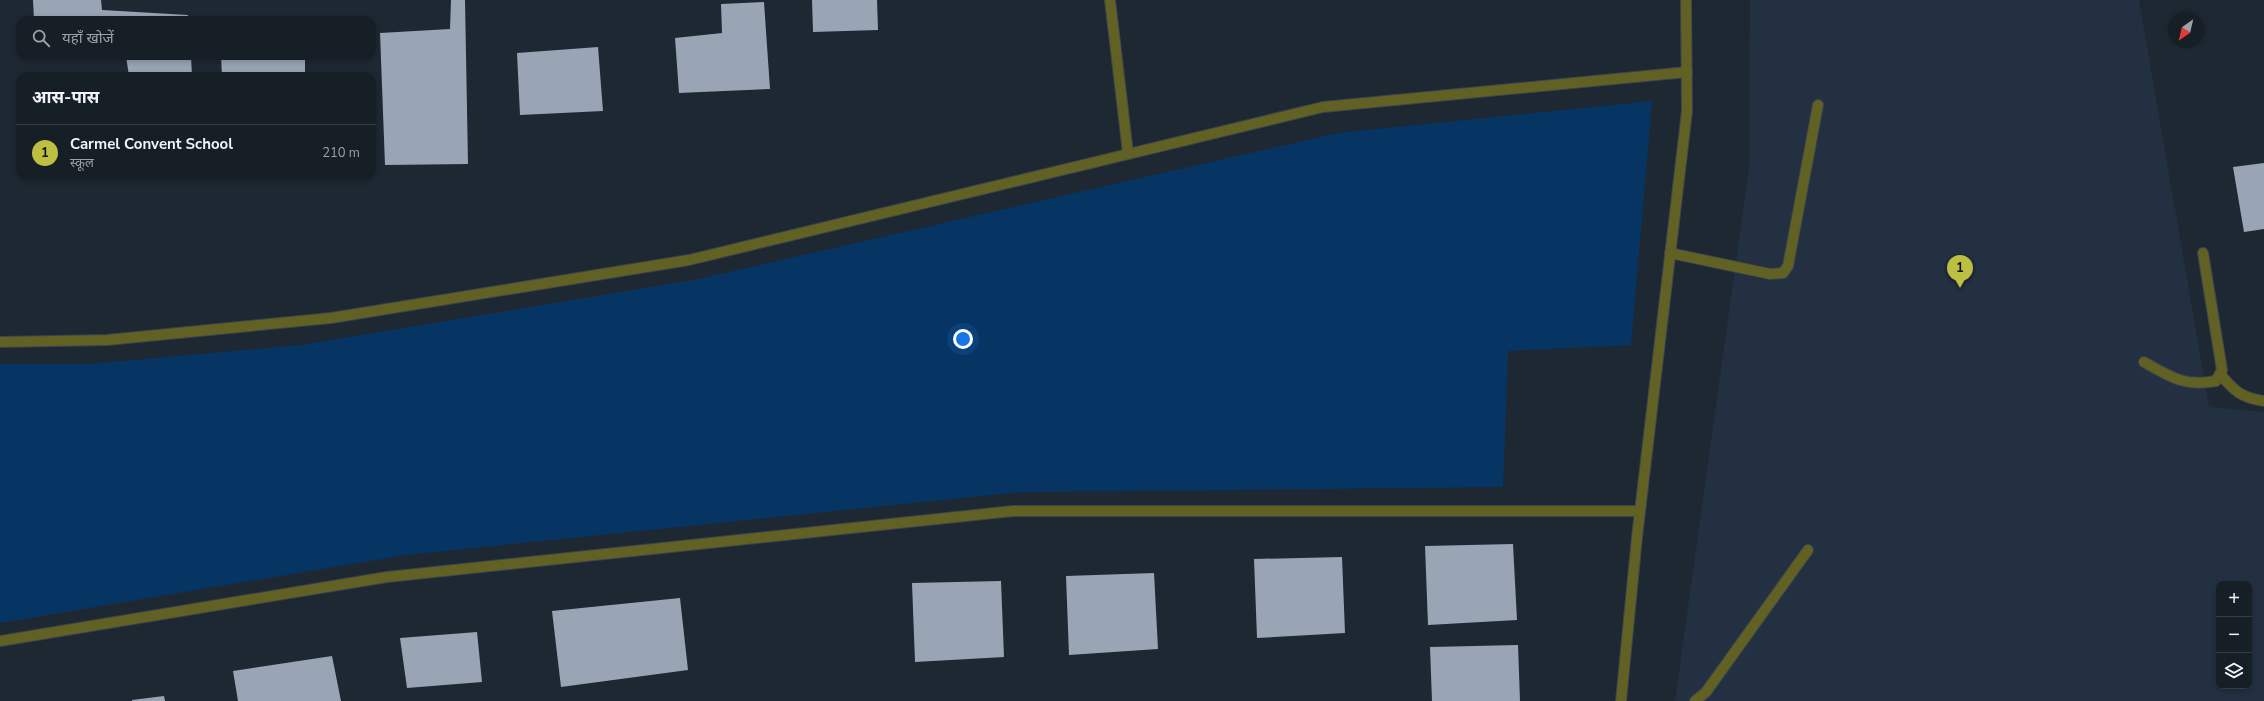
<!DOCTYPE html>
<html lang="hi">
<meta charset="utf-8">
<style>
:root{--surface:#161e26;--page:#1f272e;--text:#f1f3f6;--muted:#9ea2a7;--line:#353c43;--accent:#bdbf43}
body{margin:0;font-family:"Nunito Sans","Noto Sans Devanagari",sans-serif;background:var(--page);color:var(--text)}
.controls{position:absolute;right:12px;bottom:12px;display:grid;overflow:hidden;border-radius:8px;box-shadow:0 2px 6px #0003}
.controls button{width:36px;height:36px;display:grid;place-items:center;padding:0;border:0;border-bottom:1px solid var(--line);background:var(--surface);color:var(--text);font:20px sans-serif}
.compass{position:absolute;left:2168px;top:12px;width:36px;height:36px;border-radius:50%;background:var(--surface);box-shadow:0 2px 6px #0003;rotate:214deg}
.you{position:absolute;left:963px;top:339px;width:14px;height:14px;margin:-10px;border:3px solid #fff;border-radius:50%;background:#1a73e8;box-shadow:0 0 0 6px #1a73e833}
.badge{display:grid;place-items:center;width:26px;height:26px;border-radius:50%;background:var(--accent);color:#111;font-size:13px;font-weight:700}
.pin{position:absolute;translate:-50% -33px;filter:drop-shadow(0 1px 2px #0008)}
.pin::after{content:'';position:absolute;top:21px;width:14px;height:12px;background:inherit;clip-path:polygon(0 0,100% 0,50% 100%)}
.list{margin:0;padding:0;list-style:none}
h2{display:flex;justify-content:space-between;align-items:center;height:52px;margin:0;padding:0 16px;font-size:17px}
h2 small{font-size:13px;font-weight:400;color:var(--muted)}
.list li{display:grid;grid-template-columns:26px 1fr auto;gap:12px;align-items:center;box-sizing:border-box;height:56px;padding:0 16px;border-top:1px solid var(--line)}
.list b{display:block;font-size:15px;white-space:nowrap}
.list p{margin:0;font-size:13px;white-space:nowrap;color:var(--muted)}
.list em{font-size:13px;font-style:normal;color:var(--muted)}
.icon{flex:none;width:22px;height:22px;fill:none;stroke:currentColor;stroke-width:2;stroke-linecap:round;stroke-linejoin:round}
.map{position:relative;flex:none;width:2264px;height:701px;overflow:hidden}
.search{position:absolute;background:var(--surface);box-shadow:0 2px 6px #0003;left:16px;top:16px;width:360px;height:44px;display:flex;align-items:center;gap:10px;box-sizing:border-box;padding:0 14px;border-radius:12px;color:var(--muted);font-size:15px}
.panel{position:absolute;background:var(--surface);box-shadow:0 2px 6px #0003;left:16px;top:72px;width:360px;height:108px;border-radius:12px}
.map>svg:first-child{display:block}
</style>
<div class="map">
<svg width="2264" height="701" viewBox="0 0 2264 701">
<rect width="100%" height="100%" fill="#1e2833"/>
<!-- built -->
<path fill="#233041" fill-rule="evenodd" d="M1750 0H2139L2209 407 2264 412V701H1675L1749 168ZM2219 584H2249V686H2219Z"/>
<!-- green -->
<path fill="#073563" d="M1652 101 1631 345 1508 351 1503 487 1021 492 406 555 0 623V364H89L301 345 694 280 1338 133Z"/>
<!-- building -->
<g fill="#99a5b4">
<path d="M33 0H101L102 10 188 15V20H34Z"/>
<path d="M451 0H465L468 164 385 165 380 33 450 29Z"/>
<path d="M812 0H877L878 30 813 32Z"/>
<path d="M764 2 770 89 679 93 675 38 722 33 721 4Z"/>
<path d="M598 47 603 111 520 115 517 53Z"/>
<path d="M126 56H191L192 76H129Z"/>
<path d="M221 56H305V76H222Z"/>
<path d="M2264 163V229L2244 232 2233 167Z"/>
<path d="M1513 544 1517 620 1428 625 1425 546Z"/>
<path d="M1342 557 1345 633 1257 638 1254 559Z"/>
<path d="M1154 573 1158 649 1069 655 1066 576Z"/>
<path d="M1001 581 1004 657 915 662 912 583Z"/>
<path d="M680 598 688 670 561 687 552 611Z"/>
<path d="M477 632 482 682 407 688 400 638Z"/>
<path d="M1518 645 1520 701H1432L1430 647Z"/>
<path d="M332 656 341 701H238L233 671Z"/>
<path d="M164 696 165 701H132V700Z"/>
</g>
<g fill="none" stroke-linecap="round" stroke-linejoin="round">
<!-- lane casing -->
<g stroke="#3b444f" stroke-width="12">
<g id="lane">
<path d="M1670 253 1770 274 1783 273 1788 266 1818 105"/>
<path d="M2144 362C2170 377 2185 387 2216 381L2222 370 2203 253"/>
<path d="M2220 374C2234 391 2242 398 2264 401"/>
<path d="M1695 701 1706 692 1808 550"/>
</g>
</g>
<!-- street casing -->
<g stroke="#3b444f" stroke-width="12">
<g id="street">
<path d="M1110 0 1128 153"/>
<path d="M0 342 107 340 331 318 689 260 1323 107 1687 72"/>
<path d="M0 641 387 577 1013 511H1640"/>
<path d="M1621 701 1637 537 1687 111 1686 0"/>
</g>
</g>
<!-- lane -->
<use href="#lane" stroke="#606123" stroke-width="10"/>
<!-- street -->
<use href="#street" stroke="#606123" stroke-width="10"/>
</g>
</svg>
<div class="controls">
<button>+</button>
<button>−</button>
<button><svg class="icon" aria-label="layers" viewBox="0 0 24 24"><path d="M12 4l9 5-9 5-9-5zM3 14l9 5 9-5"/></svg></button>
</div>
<svg class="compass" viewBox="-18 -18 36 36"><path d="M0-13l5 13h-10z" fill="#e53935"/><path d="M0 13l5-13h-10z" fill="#9ea2a7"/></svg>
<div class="you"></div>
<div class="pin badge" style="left:1960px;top:288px">1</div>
<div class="search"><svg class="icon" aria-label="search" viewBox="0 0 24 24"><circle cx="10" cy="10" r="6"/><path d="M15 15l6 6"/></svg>यहाँ खोजें</div>
<section class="panel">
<h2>आस-पास<small></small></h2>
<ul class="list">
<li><span class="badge">1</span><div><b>Carmel Convent School</b><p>स्कूल</p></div><em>210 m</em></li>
</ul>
</section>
</div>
